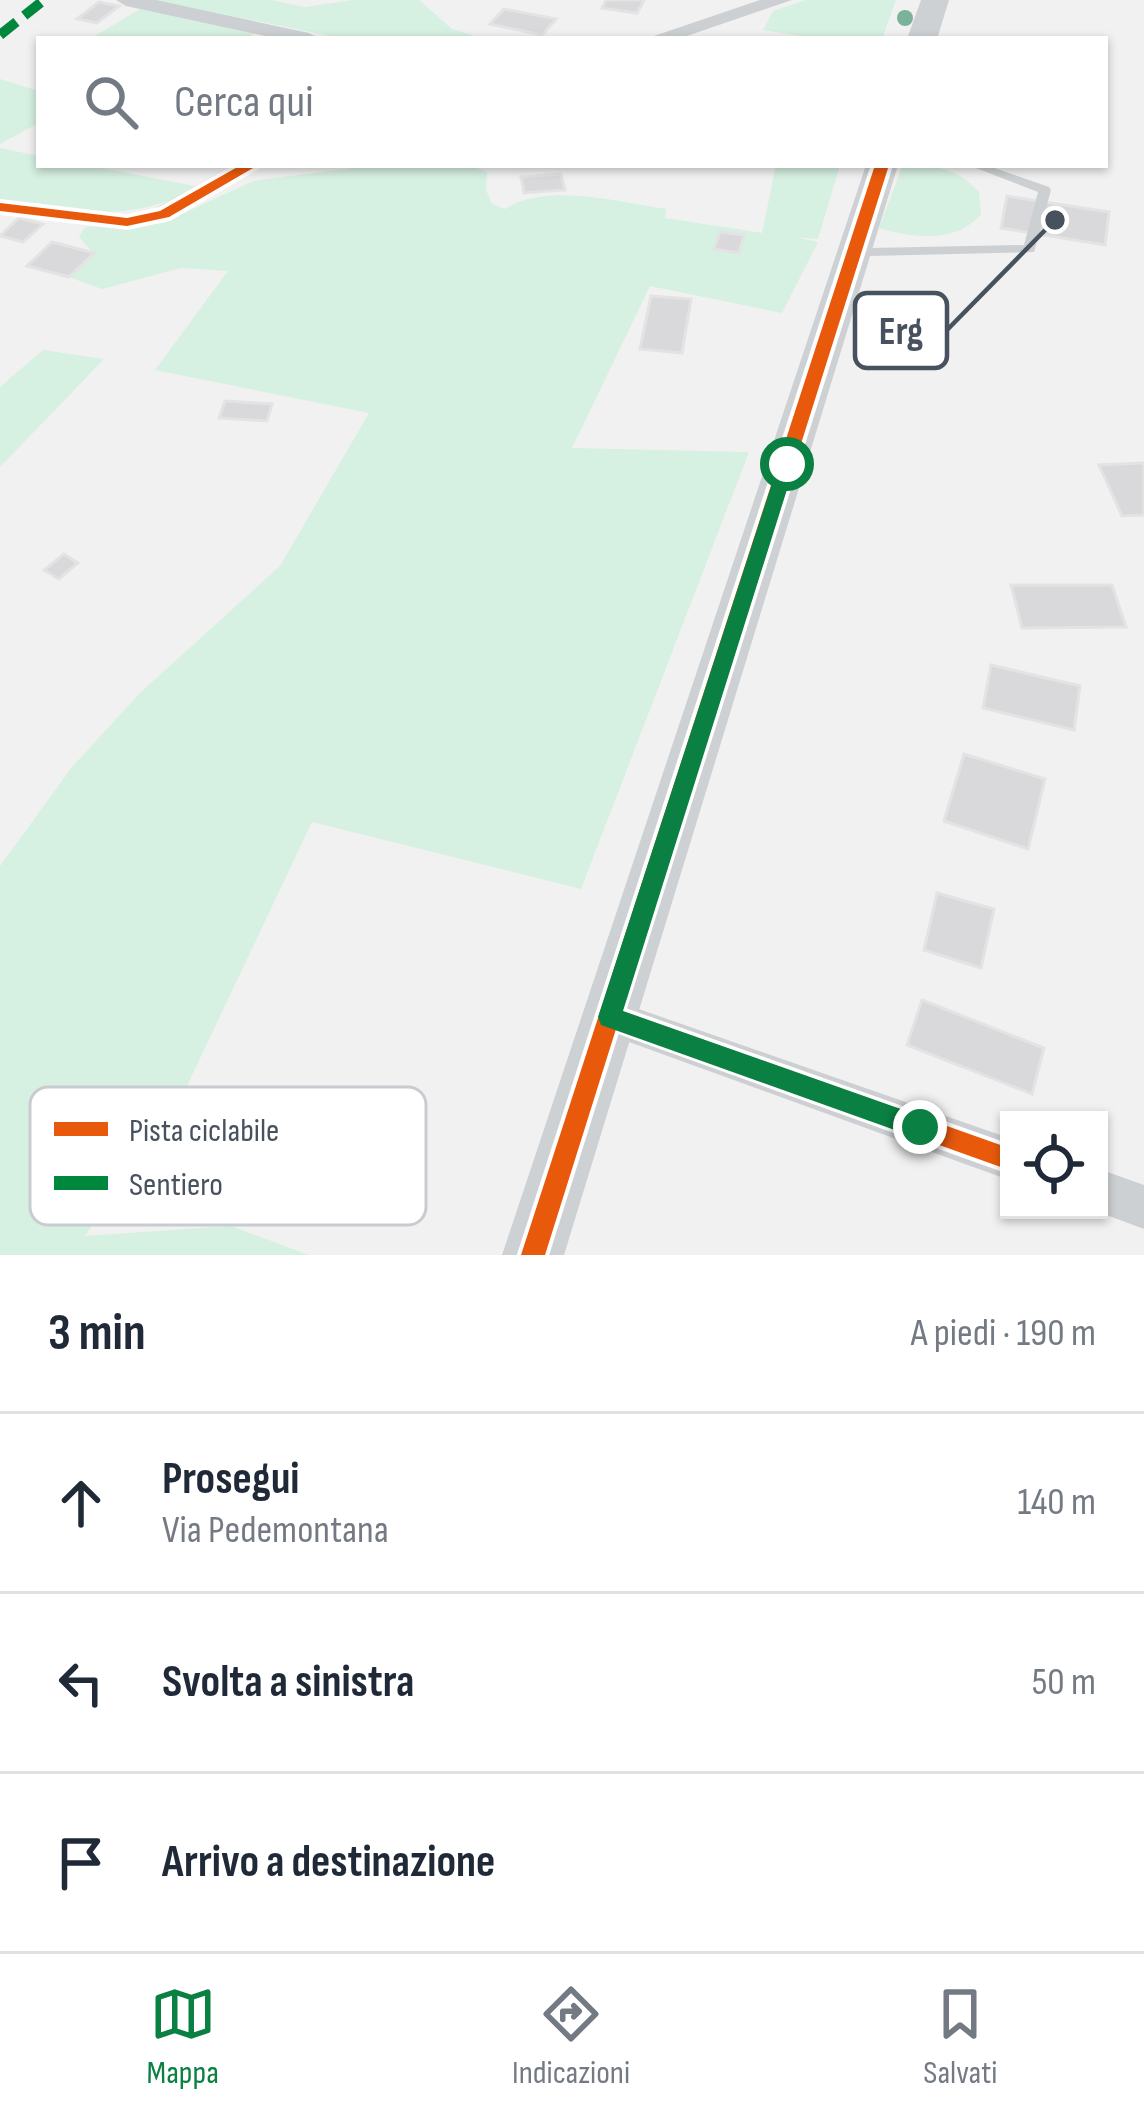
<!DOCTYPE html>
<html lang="it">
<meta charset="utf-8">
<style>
:root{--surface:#fff;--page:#f2f2f3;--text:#1f2937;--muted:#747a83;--line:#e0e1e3;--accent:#0b8043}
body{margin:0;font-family:"Sofia Sans Condensed",sans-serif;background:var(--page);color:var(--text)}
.controls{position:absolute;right:36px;bottom:36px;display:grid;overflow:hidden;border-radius:0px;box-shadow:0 3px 9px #0004}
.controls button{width:108px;height:108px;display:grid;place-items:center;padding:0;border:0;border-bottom:3px solid var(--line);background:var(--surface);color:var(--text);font:60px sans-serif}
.stop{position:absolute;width:36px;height:36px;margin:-27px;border:9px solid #0b8043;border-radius:50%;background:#fff}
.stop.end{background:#0b8043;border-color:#fff;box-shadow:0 3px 12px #0008}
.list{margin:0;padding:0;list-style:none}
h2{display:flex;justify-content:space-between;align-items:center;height:156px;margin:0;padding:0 48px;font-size:51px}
h2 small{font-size:39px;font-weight:400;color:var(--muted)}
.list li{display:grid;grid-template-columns:78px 1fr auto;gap:36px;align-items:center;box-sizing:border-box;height:180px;padding:0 48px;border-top:3px solid var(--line)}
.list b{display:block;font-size:45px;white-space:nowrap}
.list p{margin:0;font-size:39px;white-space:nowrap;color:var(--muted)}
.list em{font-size:39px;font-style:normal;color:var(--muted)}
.icon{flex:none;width:66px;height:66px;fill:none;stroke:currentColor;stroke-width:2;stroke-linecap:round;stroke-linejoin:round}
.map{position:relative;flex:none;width:1144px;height:1255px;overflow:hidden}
.search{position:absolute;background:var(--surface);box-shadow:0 3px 9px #0004;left:36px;right:36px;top:36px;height:132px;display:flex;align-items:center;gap:30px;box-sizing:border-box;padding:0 42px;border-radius:0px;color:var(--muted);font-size:45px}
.sheet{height:696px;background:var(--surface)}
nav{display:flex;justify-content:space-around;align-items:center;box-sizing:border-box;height:168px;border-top:3px solid var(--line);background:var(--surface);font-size:33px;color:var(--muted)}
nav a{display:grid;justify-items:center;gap:6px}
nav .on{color:var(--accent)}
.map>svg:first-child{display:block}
</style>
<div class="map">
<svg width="1144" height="1255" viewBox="0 0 1144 1255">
<rect width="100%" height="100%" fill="#f2f1f1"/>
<!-- green -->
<g fill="#d6f0e1">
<path d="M153 0H271L305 7 353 0H419L452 29 485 39H346Z"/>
<path d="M806 0H896L882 39H818L763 30 773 11Z"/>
<path d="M140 9 257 32 245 39 93 37Z"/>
<path d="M0 79 39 91V123L0 144Z"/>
<path d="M0 148 39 156V165H86L200 187C127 225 79 210 0 203Z"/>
<path d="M376 165 472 166 487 172 486 190 492 204 505 209C547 182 618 202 666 209L665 218 762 233 776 165H840L818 239 795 237 818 242 782 313 650 286 572 448 749 452 581 889 312 822 186 1088 85 1236 231 1226 309 1255H0V866L72 767 140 693 280 566 369 413 155 370 228 271 181 268 102 289 69 277 93 253 79 237 85 227 163 223 253 181Z"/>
<path d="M903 165C934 165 957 168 979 192L981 214C956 244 913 238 879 228Z"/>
<path d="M43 350 104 359 0 467V387Z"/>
</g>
<!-- building -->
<g fill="#d9d9db" stroke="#e3e3e4" stroke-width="3">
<path d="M606 0H644L637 13 602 8Z"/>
<path d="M99 2 119 6 97 23 77 19Z"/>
<path d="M504 9 556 19 542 35 490 24Z"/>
<path d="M561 174 565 190 524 193 521 177Z"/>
<path d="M1007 196 1109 212 1105 245 1001 228Z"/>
<path d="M19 218 43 224 23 242 0 236Z"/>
<path d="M720 232 744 235 739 253 714 249Z"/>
<path d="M52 242 94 253 69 277 27 266Z"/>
<path d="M651 296 691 299 682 353 640 349Z"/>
<path d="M225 401 272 404 267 421 219 418Z"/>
<path d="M1144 463V515L1122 516 1099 465Z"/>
<path d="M64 554 78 563 59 579 44 570Z"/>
<path d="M1011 585H1112L1126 627 1022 628Z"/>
<path d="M991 665 1080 686 1074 730 983 708Z"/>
<path d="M964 754 1045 779 1028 849 944 821Z"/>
<path d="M937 893 994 909 981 968 924 950Z"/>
<path d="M922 1000 1044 1048 1032 1094 907 1045Z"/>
</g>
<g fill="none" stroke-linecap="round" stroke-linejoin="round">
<!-- lane -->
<path fill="#cdd0d2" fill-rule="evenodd" d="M968 165H986L1049 187 1051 190 1034 252 870 256 849 259V253L870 248 1024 245 1038 192Z"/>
<!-- street -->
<g fill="#cdd0d2" fill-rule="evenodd">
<path d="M116 0H156L309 33 320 39H279L126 6Z"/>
<path d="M760 0H792L678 39H645Z"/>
<path d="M233 165H263L173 219 127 230 0 214V200L127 214 156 208Z"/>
<path d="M610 999 1009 1138V1180L596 1030 590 1017 596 1004Z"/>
<path d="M1099 1169 1144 1185V1229L1093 1210H1099Z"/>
</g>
<!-- secondary -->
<g fill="#ced1d4" fill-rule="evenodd">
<path d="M921 0H949L937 39H907Z"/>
<path d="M866 165H898L564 1255H502Z"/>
</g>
<!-- quiet -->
<path stroke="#00873e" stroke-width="10" stroke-dasharray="21 10" stroke-linecap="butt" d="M0 35 44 0"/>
<!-- cycleway casing -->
<g stroke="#fff" stroke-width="8">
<g id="cycleway">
<path d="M241 165H258L169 217 127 226 0 211V203L127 218 160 211Z"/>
<path d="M875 165H889L622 1011 1009 1148V1170L616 1029 545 1255H521Z"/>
</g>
</g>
<!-- cycleway -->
<use href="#cycleway" fill="#e8590c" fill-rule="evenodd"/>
</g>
<!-- trees -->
<circle fill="#7ab399" cx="905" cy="18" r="8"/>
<!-- route -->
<path fill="#0b8043" d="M780 459 795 464 623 1011 929 1119 933 1127 929 1136 920 1139 601 1025 598 1017Z"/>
<!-- legend -->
<rect x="30" y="1087" width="396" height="138" rx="18" fill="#fff" stroke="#c8cbcf" stroke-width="3"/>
<rect x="54" y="1122" width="54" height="14" fill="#e8590c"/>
<rect x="54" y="1176" width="54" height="14" fill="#00873e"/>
<g font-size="33" fill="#48525e">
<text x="129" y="1141">Pista ciclabile</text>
<text x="129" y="1195">Sentiero</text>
</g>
<!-- callouts -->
<path fill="none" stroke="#48525e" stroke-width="4.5" d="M1055 220L947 330"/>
<circle fill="#48525e" stroke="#fff" stroke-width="4.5" cx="1055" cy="220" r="12"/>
<rect fill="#fff" stroke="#48525e" stroke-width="4.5" x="855" y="293" width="92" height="75" rx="12"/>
<g font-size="39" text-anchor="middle" font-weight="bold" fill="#48525e">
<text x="901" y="344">Erg</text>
</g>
</svg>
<div class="controls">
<button><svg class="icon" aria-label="locate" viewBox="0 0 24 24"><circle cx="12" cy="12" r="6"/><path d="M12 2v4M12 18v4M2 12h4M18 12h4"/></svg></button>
</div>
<div class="stop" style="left:787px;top:464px"></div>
<div class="stop end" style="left:920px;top:1127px"></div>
<div class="search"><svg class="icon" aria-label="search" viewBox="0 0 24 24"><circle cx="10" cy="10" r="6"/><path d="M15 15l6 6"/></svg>Cerca qui</div>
</div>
<section class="sheet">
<h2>3 min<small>A piedi · 190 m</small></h2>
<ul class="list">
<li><svg class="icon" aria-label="ahead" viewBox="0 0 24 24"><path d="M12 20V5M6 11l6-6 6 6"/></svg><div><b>Prosegui</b><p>Via Pedemontana</p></div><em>140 m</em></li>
<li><svg class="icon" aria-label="left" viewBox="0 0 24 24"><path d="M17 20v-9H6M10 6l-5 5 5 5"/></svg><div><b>Svolta a sinistra</b></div><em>50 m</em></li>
<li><svg class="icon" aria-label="arrive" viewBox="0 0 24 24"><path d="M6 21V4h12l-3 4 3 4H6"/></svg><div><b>Arrivo a destinazione</b></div></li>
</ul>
</section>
<nav>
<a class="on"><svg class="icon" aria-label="map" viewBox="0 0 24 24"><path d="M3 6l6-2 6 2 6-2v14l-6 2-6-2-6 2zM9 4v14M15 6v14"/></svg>Mappa</a>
<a><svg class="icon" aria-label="directions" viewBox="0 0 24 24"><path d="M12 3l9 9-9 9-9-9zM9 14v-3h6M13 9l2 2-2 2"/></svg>Indicazioni</a>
<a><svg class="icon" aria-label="saved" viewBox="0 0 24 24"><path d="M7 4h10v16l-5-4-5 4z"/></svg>Salvati</a>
</nav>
